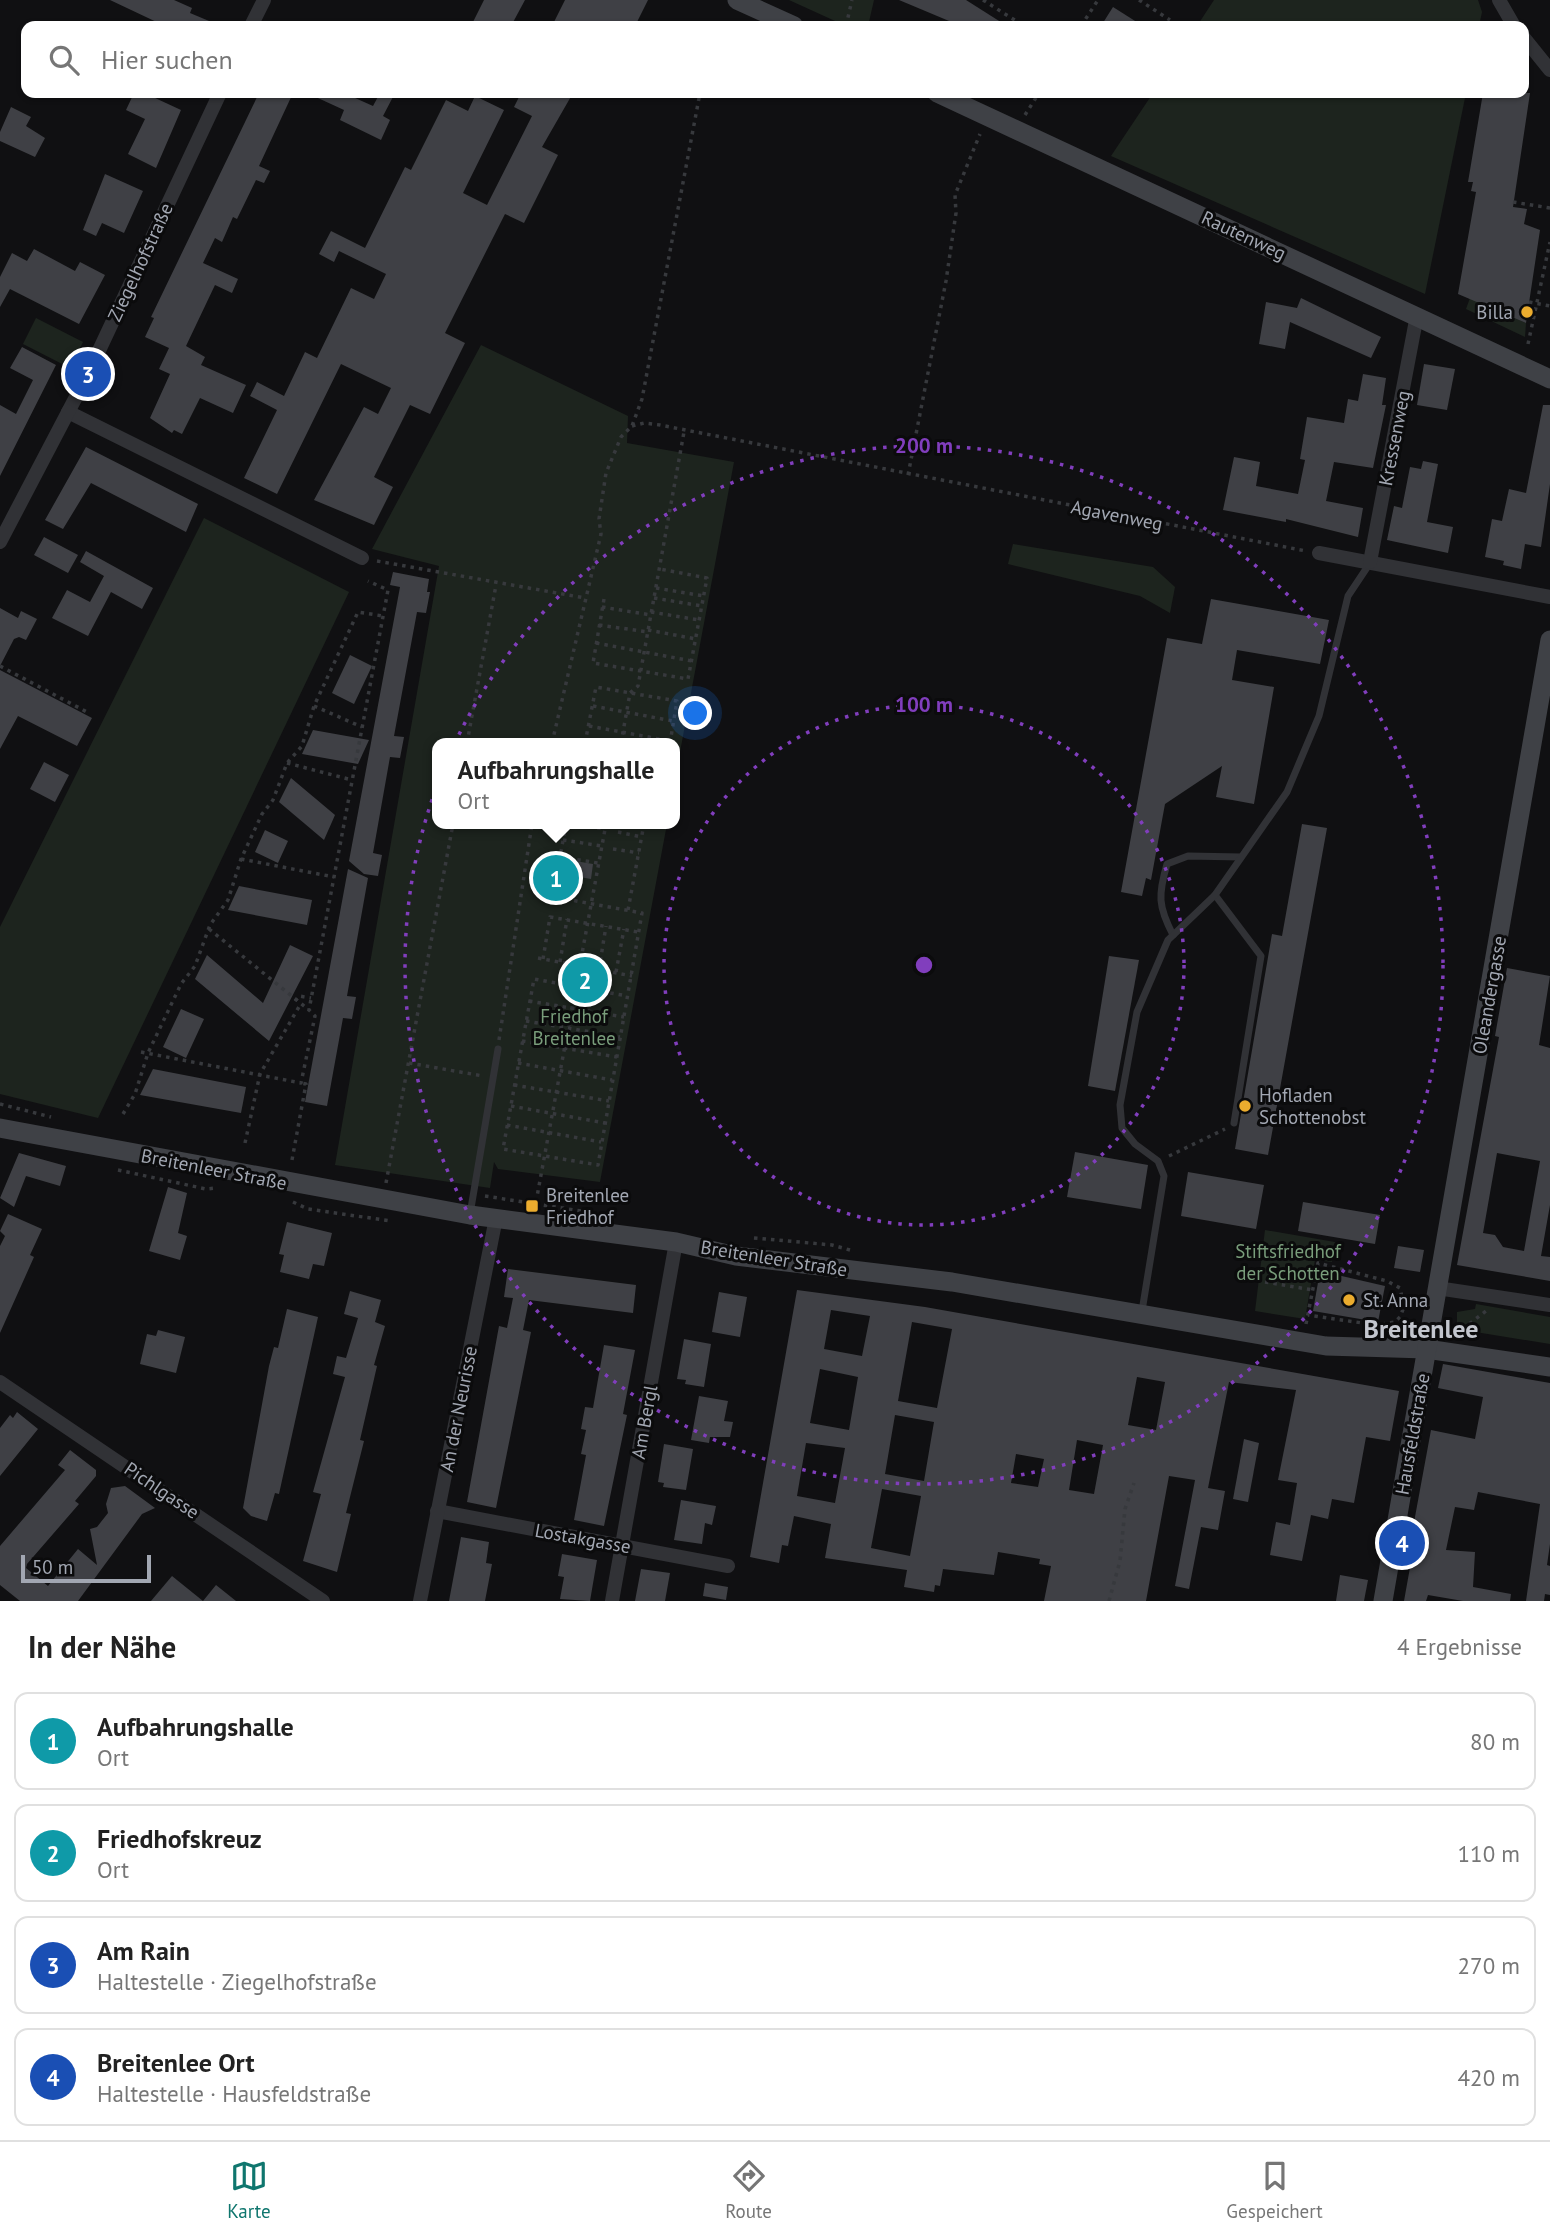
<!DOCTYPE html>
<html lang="de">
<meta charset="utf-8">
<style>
:root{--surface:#fff;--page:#f6f6f6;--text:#222;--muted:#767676;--line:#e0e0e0;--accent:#0f766e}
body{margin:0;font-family:"PT Sans",sans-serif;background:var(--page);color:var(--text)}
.scale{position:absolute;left:21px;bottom:18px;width:130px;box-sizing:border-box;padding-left:7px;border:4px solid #a2a7b2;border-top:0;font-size:19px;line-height:24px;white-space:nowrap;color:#a2a7b2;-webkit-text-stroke:5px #0b0b0c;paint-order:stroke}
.you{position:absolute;left:696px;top:714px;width:24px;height:24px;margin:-18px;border:5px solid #fff;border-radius:50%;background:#1a73e8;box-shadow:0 0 0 10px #1a73e833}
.badge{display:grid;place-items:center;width:46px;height:46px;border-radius:50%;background:var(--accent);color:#fff;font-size:23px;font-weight:700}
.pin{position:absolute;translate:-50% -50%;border:4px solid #fff;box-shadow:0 2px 7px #0006}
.popup{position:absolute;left:432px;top:738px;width:248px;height:91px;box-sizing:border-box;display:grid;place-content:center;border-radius:14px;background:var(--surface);filter:drop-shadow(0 2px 5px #0005);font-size:23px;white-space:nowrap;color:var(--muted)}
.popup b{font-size:26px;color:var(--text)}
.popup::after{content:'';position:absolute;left:50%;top:100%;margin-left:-14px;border:14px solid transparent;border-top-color:var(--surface)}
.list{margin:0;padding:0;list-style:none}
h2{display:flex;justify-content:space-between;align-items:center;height:91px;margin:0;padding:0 28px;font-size:30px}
h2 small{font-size:23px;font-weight:400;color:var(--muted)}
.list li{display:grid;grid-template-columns:46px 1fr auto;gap:21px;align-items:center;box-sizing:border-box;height:98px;margin:0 14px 14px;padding:0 14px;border:2px solid var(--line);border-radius:14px}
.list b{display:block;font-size:26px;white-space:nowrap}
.list p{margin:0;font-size:23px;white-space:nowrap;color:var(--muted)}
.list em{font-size:23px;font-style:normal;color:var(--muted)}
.icon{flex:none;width:38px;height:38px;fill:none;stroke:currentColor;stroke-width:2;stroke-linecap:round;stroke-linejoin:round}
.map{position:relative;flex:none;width:1550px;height:1601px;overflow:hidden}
.search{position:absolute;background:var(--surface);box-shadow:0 2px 5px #0004;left:21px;right:21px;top:21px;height:77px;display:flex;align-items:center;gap:18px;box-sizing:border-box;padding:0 24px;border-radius:14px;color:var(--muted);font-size:26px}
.sheet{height:539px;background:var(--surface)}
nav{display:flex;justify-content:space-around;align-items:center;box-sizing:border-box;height:98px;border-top:2px solid var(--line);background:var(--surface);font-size:19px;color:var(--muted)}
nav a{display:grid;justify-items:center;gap:4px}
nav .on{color:var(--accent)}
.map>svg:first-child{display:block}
</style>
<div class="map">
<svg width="1550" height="1601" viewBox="0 0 1550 1601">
<rect width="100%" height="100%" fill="#101012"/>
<!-- green -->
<g fill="#1d241e">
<path d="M789 0H874L868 26H846Z"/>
<path d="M1214 0H1478L1482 12 1479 26H1197Z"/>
<path d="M1153 93H1466L1425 294 1111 156Z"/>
<path d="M1470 298 1526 323 1525 337 1466 309Z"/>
<path d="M36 318 83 342 70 368 23 344Z"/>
<path d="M481 345 628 416 627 443 734 462 675 779V743H437V824H667L600 1182 498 1169 494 1162 490 1188 335 1165 439 566 372 549Z"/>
<path d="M204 518 349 592 98 1118 0 1094V927Z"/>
<path d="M1013 544 1153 567 1175 587 1170 613 1140 596 1008 564Z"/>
<path d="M1265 1230 1335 1242 1332 1262 1315 1260 1305 1319 1255 1311Z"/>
<path d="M1476 1304 1550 1317V1344L1457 1329V1312L1475 1309Z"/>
</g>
<!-- building -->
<g fill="#3f4045" fill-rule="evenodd">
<path d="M110 0H174L192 8 190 13 221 26H165Z"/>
<path d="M484 0H525L511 26H471Z"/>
<path d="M565 0H648L635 26H552Z"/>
<path d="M899 0H966L1007 26H961Z"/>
<path d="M1113 7 1143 26H1101Z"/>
<path d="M134 93H155L153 97 181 110 156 168 128 154 145 119 126 110Z"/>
<path d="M259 93H293L259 166 270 171 264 183 256 180 237 219 233 217 222 242 215 238 203 263 238 279 232 293 215 285 186 346 205 357 201 365 246 385 233 413 200 398 182 434 174 430 172 433 150 418 170 374 159 369 169 348 145 337 154 318 151 317Z"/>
<path d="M307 93H344L373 106 380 93H395L383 116 390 120 381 140 340 120 344 110Z"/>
<path d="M521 93H573L542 147 558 155 524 223 505 214 445 333 465 343 430 414 410 405 374 477 393 487 374 525 314 500 364 407 378 414 391 388 341 364 277 494 244 478 277 410 250 396 257 382 284 396 305 352 317 358 351 288 374 299 386 274 339 251 334 262 319 254 331 231 365 248 405 167 411 170 446 100 468 111 475 96 504 110 463 193 487 205 532 116 514 107Z"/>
<path d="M1483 93H1530L1513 207 1527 209 1524 224 1540 230 1526 323 1458 294 1476 192 1471 191 1473 182H1468Z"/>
<path d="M11 107 31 117 26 126 45 138 35 157 0 141V132Z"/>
<path d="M105 174 143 191 124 233 102 223 96 236 83 230Z"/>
<path d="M34 249 75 271 80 262 105 275 79 324 10 289 0 307V277L12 253 27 261Z"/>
<path d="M1301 298 1381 337 1371 358 1290 322 1285 349 1259 344 1266 302 1297 308Z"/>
<path d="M22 347 56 365 0 476V405L16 414 33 380 10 368Z"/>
<path d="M1424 364 1455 369 1447 410 1417 405Z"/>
<path d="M1363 374 1386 378 1382 405H1386L1373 468 1334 462 1326 501 1363 508 1358 537 1286 519V522L1223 510 1234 457 1260 462 1256 486 1298 494 1305 460 1300 459 1307 417 1344 423 1348 399 1358 401Z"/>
<path d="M1543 405H1550V484L1541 547 1525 544 1521 569 1503 565 1504 561 1485 557 1492 519 1502 521 1509 489 1526 493Z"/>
<path d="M86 447 198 504 186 532 91 483 63 529 45 520Z"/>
<path d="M1423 461 1438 464 1427 522 1453 527 1448 553 1387 540 1394 506 1402 508 1410 467 1421 469Z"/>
<path d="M44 537 78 555 68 573 34 555Z"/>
<path d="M86 551 153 588 142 609 111 592 88 636 52 618 67 590 90 602 104 576 80 562Z"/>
<path d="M393 572 429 579 427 592H430L426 613 417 612 394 736 404 737 400 758 390 757 373 853 382 855 378 876 364 874 349 861 400 587 390 585Z"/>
<path d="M1211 599 1329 620 1320 664 1237 650 1232 680 1274 687 1254 804 1216 797 1222 766 1165 804 1151 880 1146 878 1142 896 1121 892 1167 638 1202 644Z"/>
<path d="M0 608 18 618 21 611 37 619 26 640 19 637 14 639 0 666Z"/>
<path d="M350 655 372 666 354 704 332 693Z"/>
<path d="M0 670 92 718 77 746 18 716 0 749Z"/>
<path d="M313 730 369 740 358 764 302 754Z"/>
<path d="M44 762 69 775 55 802 30 789Z"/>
<path d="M291 778 335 815 324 840 279 802Z"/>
<path d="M1302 824 1327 828 1268 1155 1235 1149 1272 934 1282 936Z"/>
<path d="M265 830 288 841 278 863 255 852Z"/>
<path d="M551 857 593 864 591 879 562 874 558 896 545 894Z"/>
<path d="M348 869 368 878 347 996 356 997 352 1019 343 1018 327 1106 305 1102Z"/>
<path d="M239 886 312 900 307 925 228 910Z"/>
<path d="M290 945 313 956 269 1041 195 979 207 955 263 1003Z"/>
<path d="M1109 956 1139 960 1115 1091 1088 1086Z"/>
<path d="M1507 968 1550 976 1539 1045 1550 1048V1205L1541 1256 1550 1257V1281L1457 1265 1499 1037 1495 1036ZM1497 1153 1540 1161 1524 1251 1503 1247 1495 1235 1483 1233Z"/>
<path d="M181 1009 204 1019 186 1058 163 1047Z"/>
<path d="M153 1069 246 1087 241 1113 140 1095Z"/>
<path d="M1075 1152 1148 1165 1141 1209 1067 1197Z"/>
<path d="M19 1153 66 1166 60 1186 26 1176 14 1207 0 1198Z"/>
<path d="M1188 1172 1264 1185 1256 1229 1181 1216Z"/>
<path d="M168 1187 187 1193 178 1233 187 1236 180 1260 149 1251Z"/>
<path d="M1303 1202 1380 1215 1375 1244 1298 1231Z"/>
<path d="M8 1214 42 1229 30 1255 34 1257 0 1333V1246L5 1236 0 1231Z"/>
<path d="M287 1222 332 1233 324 1266 313 1264 309 1279 280 1272 284 1255 279 1254Z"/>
<path d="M1398 1246 1424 1250 1420 1272 1394 1268Z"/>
<path d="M508 1269 636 1285 633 1313 529 1300 523 1330 531 1332 496 1508 467 1502 499 1326 507 1328 513 1298 504 1297Z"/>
<path d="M1320 1271 1385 1286 1378 1322 1313 1311Z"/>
<path d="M797 1290 925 1307 1399 1391 1390 1441 1366 1437 1354 1503 1332 1499 1328 1519 1311 1515 1302 1561 1270 1555 1276 1522 1290 1525 1297 1483 1278 1480 1296 1390 1229 1382 1208 1488 1225 1491 1218 1530 1201 1527 1189 1589 1175 1586 1195 1480 1169 1476 1146 1601H1044L1051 1566 1039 1564 1040 1559 998 1552 994 1575 943 1569 940 1586 935 1585 934 1592 904 1587 907 1570 825 1558 831 1524 794 1516 788 1546 782 1545 779 1563 750 1557ZM831 1310 870 1316 862 1356 824 1349ZM912 1322 952 1329 937 1408 898 1401ZM820 1369 858 1377 849 1430 810 1423ZM1137 1377 1165 1382 1156 1430 1128 1425ZM895 1415 934 1422 924 1481 885 1474ZM1077 1440 1103 1445 1094 1494 1069 1490ZM806 1443 845 1448 835 1503 797 1496ZM1016 1454 1044 1459 1038 1487 1011 1483ZM882 1489 921 1496 910 1556 871 1548Z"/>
<path d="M350 1291 381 1300 375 1322 385 1326 374 1365 377 1366 360 1440 364 1441 346 1513 351 1514 337 1572 303 1561 321 1494 313 1492 345 1377 333 1374 337 1356 346 1358 358 1318 344 1314Z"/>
<path d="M719 1292 747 1297 740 1337 712 1332Z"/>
<path d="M287 1309 318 1317 279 1494 275 1493 267 1521 251 1516 243 1508 269 1366 274 1347 278 1348Z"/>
<path d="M158 1330 185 1337 176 1373 140 1364 147 1334 156 1336Z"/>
<path d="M684 1339 711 1344 704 1387 685 1384 686 1380 677 1379Z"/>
<path d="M604 1345 635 1350 623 1414 627 1415 604 1526 574 1520 586 1455 581 1454 586 1430 581 1429 585 1407 593 1408Z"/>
<path d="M1443 1364 1550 1383V1544L1547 1565 1550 1566V1595L1545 1594 1544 1601H1526L1540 1504 1478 1492 1474 1510 1455 1507 1446 1550 1475 1552 1473 1587 1511 1594 1510 1601H1463L1428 1595 1426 1601H1404L1414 1545 1410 1544 1431 1430 1475 1439 1483 1397 1438 1388Z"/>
<path d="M699 1396 728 1401 724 1421 733 1422 730 1437H710L709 1443 691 1440Z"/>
<path d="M17 1412 38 1429 0 1476V1428L10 1415 13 1418Z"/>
<path d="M1244 1439 1259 1443 1248 1502 1233 1499Z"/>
<path d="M664 1444 693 1449 686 1490 663 1487 664 1483 658 1482Z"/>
<path d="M70 1450 96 1470V1476L75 1501 79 1504 27 1564 26 1568 48 1586 78 1549 97 1565 90 1529 97 1527 108 1513 106 1504 111 1488 125 1486 155 1508 142 1514 78 1601H20L0 1585V1546L65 1470 58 1465Z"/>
<path d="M681 1500 716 1506 712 1525 705 1523 702 1544 674 1540Z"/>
<path d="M461 1537 489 1542 486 1563 492 1564 485 1601H449Z"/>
<path d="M562 1554 597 1560 590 1601 560 1599 564 1577 558 1576Z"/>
<path d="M641 1569 670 1573 665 1601H635Z"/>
<path d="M1340 1575 1368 1580 1364 1601H1336Z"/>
<path d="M172 1576 203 1601H151Z"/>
<path d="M705 1583 728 1587 726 1600 703 1596Z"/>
<path d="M216 1585 236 1601H203Z"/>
</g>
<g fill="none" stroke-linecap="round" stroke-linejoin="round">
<!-- path -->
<g stroke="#37393d" stroke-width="3.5" stroke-dasharray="3.5 5" stroke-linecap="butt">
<path d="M983 0 1024 26"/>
<path d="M1139 0 1170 20"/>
<path d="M713 26 714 22"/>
<path d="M846 26 852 0"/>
<path d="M1081 26 1098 0"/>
<path d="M1025 115 1039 93"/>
<path d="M1513 202 1550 208"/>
<path d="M1529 302 1550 306"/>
<path d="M1528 344 1550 242"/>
<path d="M632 426 644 423 660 425 1306 551"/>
<path d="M908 475 946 281 956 213 955 195 980 134"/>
<path d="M377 561 585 598"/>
<path d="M656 588 704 596"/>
<path d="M654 598 702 606"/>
<path d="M604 599 593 663 688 679 707 578 660 569"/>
<path d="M602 607 651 615"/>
<path d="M651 612 699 620"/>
<path d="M599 625 648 632"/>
<path d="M648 630 696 639"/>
<path d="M596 643 692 661"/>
<path d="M0 666 87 712"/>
<path d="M314 706 362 727"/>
<path d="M593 706 673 721"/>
<path d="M589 726 670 741"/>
<path d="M467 743 496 585"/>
<path d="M552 743 601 534 599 519 606 473 621 437 632 426 642 399 700 93"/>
<path d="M585 743 596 687 677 701 670 743"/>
<path d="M621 743 630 693 638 686 684 432"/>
<path d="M287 763 352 780"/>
<path d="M566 824 560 857 598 863"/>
<path d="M572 824 605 829"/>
<path d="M618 832 642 837"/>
<path d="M563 840 602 846"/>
<path d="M613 849 639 853"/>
<path d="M241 859 334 877"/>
<path d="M549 896 642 913 598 1165 503 1149 534 979 627 996"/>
<path d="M628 910 644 824"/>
<path d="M209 929 309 1010"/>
<path d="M538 958 632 976"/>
<path d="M543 959 550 917 638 932"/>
<path d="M560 962 567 919"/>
<path d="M599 969 606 926"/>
<path d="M616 972 624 929"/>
<path d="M295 1001 299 996 311 998"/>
<path d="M529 1001 624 1017"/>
<path d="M526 1021 620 1037"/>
<path d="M499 1040 532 824"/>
<path d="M522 1041 617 1057"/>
<path d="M141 1052 301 1083 315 1016 309 1010 388 590 368 581"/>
<path d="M409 1063 483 1076"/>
<path d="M518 1063 612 1080"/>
<path d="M514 1085 609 1101"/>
<path d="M0 1104 51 1117"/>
<path d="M511 1106 605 1123"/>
<path d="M123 1114 135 1094 148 1053 181 984 195 966 210 925 228 900 241 859 262 814 273 800 287 763 302 746 314 706 358 612 383 616"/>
<path d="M507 1125 601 1142"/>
<path d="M245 1143 260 1074 300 1005"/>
<path d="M1169 1156 1225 1129"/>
<path d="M292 1160 306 1084 301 1083"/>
<path d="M118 1170 206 1189 216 1188"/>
<path d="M386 1183 453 824"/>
<path d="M485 1196 581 1211"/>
<path d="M293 1202 308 1209 391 1221"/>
<path d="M536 1202 606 824"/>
<path d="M754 1238 832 1245 850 1250"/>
<path d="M1265 1282 1313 1290"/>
<path d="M1306 1324 1318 1263 1387 1281 1400 1288 1404 1307 1400 1317 1395 1322 1376 1325 1308 1315"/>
<path d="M1456 1334 1486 1311"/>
<path d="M1109 1601 1120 1561 1125 1509 1134 1483"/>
</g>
<!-- lane -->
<g stroke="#313236" stroke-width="7">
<path d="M1215 895 1261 956 1234 1123"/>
<path d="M1173 935C1158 906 1158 895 1167 864L1188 856 1241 857"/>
<path d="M470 1214 498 1049"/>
<path d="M1142 1311 1164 1176 1158 1161 1135 1144 1122 1128 1120 1105 1137 1012 1168 940 1215 895 1287 792 1319 716 1348 596 1370 563"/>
</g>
<!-- street -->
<g stroke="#313236" stroke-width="14">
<path d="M1499 0 1514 26"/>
<path d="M251 26 264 0"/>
<path d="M1524 38 1550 70"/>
<path d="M68 412 362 558"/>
<path d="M0 542 88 374 220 93"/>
<path d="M1319 553 1550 597"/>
<path d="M1370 562 1417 315"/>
<path d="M1437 1288 1550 1305"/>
<path d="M0 1382 323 1601"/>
<path d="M437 1511 728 1566"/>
<path d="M420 1601 496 1218"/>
<path d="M612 1601 676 1242"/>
</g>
<!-- secondary -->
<g stroke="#3f4146" stroke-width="19">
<path d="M737 0 794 26"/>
<path d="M937 93 1550 379"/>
<path d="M0 1128 470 1215 676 1242 736 1256 952 1282 1326 1346 1426 1349 1550 1367"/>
<path d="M1383 1601 1550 640"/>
</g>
</g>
<!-- distance rings -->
<g fill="none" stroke="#813ebd" stroke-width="3.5" stroke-dasharray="3.5 7">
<circle cx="924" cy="965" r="260"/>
<circle cx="924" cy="965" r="519"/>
</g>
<!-- markers -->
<g fill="#ebac2e" stroke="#0b0b0c" stroke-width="2.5">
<circle cx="1527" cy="312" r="7"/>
<circle cx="1245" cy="1106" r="7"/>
<rect x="525" y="1199" width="14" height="14" rx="3.5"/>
<circle cx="1349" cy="1300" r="7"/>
</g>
<g text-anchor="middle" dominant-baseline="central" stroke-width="6" stroke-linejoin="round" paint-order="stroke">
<!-- street labels -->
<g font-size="19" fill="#a2a7b2" stroke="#0b0b0c">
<text transform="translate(1244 235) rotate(25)">Rautenweg</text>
<text transform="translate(140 262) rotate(-65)">Ziegelhofstraße</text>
<text transform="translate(1394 438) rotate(-79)">Kressenweg</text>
<text transform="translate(1117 515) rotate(11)">Agavenweg</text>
<text transform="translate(1489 995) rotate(-80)">Oleandergasse</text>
<text transform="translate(214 1169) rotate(11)">Breitenleer Straße</text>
<text transform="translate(774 1258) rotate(9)">Breitenleer Straße</text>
<text transform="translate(458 1409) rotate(-79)">An der Neurisse</text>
<text transform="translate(644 1422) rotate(-80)">Am Bergl</text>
<text transform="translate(1412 1434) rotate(-80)">Hausfeldstraße</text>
<text transform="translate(162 1490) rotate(34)">Pichlgasse</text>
<text transform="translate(583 1538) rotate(10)">Lostakgasse</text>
</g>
<!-- poi labels -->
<g font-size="19" fill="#a2a7b2" stroke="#0b0b0c" text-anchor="start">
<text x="1513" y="312" text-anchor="end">Billa</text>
<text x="1259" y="1095">Hofladen<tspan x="1259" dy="22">Schottenobst</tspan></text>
<text x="546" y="1195">Breitenlee<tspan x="546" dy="22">Friedhof</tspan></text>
<text x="1363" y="1300">St. Anna</text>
</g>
<!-- park labels -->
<g font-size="19" fill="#799d7b" stroke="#0b0b0c">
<text x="574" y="1016">Friedhof<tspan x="574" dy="22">Breitenlee</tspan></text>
<text x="1288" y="1251">Stiftsfriedhof<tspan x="1288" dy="22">der Schotten</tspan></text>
</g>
<!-- district labels -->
<g font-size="26" font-weight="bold" fill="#c3c6ce" stroke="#0b0b0c">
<text x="1421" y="1328">Breitenlee</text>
</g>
</g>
<circle cx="924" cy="965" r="10" fill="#813ebd" stroke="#0b0b0c" stroke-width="3.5"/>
<g font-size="21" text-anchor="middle" font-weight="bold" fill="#813ebd" stroke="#0b0b0c" stroke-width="6" stroke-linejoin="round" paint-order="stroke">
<text x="924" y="453">200 m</text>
<text x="924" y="712">100 m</text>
</g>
</svg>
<div class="scale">50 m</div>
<div class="you"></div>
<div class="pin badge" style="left:556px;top:878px;background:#0f9aa8">1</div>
<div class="popup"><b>Aufbahrungshalle</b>Ort</div>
<div class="pin badge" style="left:585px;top:980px;background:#0f9aa8">2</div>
<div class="pin badge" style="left:88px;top:374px;background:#1a4fb4">3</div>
<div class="pin badge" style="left:1402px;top:1543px;background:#1a4fb4">4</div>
<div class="search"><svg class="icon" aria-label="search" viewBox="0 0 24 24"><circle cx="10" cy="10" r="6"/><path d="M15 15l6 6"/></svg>Hier suchen</div>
</div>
<section class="sheet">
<h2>In der Nähe<small>4 Ergebnisse</small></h2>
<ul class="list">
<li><span class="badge" style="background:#0f9aa8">1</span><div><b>Aufbahrungshalle</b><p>Ort</p></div><em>80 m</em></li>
<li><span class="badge" style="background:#0f9aa8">2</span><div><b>Friedhofskreuz</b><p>Ort</p></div><em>110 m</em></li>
<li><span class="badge" style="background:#1a4fb4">3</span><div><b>Am Rain</b><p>Haltestelle · Ziegelhofstraße</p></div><em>270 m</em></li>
<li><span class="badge" style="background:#1a4fb4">4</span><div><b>Breitenlee Ort</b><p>Haltestelle · Hausfeldstraße</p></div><em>420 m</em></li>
</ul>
</section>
<nav>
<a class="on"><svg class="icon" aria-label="map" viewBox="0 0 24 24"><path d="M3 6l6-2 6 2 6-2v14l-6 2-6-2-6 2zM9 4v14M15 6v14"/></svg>Karte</a>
<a><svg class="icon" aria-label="directions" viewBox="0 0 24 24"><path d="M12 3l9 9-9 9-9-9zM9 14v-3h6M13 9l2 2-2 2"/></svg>Route</a>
<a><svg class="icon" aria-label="saved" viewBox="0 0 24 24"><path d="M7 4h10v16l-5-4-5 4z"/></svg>Gespeichert</a>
</nav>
